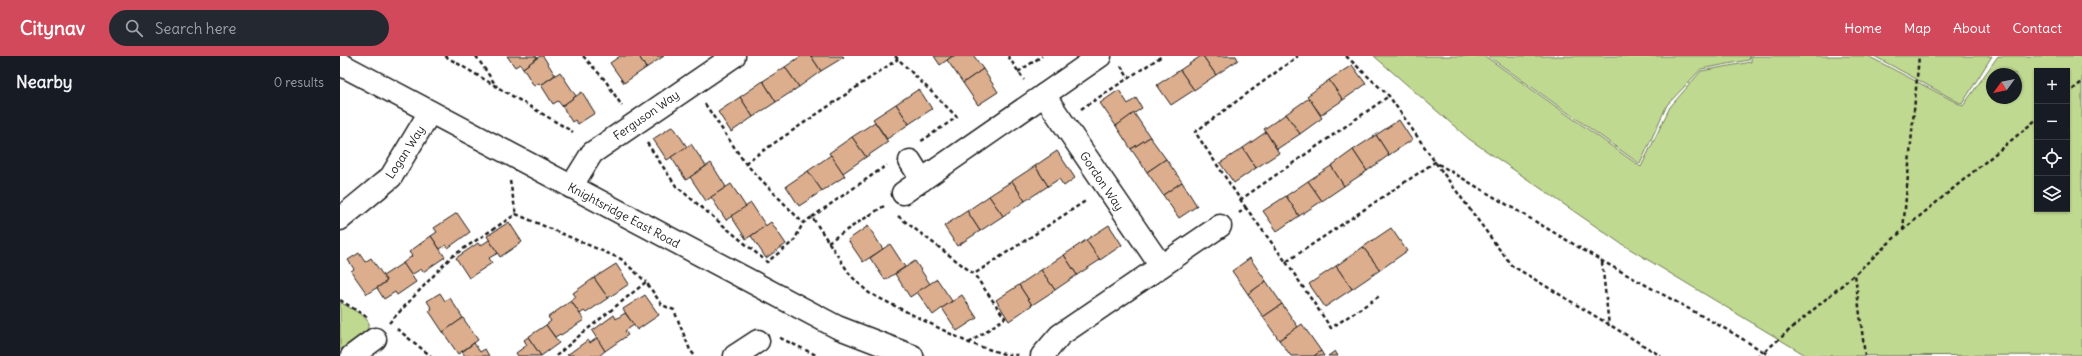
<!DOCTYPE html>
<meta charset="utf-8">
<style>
:root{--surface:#171b24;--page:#242831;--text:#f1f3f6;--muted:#9ea1a6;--line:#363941;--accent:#d1495b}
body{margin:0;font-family:Delius,sans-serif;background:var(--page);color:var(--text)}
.controls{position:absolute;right:12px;top:12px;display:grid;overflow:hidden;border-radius:0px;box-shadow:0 1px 3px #0004}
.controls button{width:36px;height:36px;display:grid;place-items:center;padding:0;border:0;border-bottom:1px solid var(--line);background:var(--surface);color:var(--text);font:20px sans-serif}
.compass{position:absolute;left:1646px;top:12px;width:36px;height:36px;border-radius:50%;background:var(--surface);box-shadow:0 1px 3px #0004;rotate:237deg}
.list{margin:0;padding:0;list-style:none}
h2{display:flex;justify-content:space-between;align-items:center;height:52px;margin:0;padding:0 16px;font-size:17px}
h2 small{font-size:13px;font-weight:400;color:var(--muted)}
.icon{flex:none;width:22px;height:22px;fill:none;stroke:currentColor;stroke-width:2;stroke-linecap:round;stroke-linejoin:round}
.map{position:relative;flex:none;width:1742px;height:300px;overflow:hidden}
header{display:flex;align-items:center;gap:24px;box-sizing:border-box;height:56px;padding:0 20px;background:var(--accent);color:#fff}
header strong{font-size:19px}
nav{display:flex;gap:22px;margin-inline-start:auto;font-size:14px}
.search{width:280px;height:36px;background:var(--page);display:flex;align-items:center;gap:10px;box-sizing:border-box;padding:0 14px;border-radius:22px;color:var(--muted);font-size:15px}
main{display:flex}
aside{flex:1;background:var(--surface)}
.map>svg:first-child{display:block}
</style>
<header>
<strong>Citynav</strong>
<div class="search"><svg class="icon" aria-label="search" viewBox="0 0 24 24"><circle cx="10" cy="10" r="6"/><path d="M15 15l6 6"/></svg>Search here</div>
<nav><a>Home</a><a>Map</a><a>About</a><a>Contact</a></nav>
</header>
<main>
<aside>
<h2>Nearby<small>0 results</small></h2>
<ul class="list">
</ul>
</aside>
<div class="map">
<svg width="1742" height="300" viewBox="0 0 1742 300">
<rect width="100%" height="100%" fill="#fff"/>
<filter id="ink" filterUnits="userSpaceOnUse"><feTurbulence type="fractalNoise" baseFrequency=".025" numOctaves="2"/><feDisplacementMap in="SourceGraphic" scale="8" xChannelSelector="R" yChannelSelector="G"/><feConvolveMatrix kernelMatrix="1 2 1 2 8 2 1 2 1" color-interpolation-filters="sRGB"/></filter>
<g filter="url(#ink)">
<!-- green -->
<g fill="#c0d990" stroke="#6e7a56" fill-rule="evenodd">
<path d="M1034 0H1145L1301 111 1330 51 1361 15 1411 6V0H1528L1623 50 1658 0H1742V299L1467 300 1280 187 1129 83ZM1697 15H1727V153H1697ZM1652 18H1676V42H1652Z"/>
<path d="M1148 0H1410L1409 4 1361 13 1327 49 1300 108Z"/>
<path d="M1534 0H1652L1622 48Z"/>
<path d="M0 246 24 260 29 267 27 274 0 294Z"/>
</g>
<!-- building -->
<g fill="#dcae8e" stroke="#1c1c1c">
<path d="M167 0H196L197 2 183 12 180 8 175 11Z"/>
<path d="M200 0H203L215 19 201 29 199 27 194 30 183 12Z"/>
<path d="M280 0H299L306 12 284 27 270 7Z"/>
<path d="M299 0H324L306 12Z"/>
<path d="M461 0H471L481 15 459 31 445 11Z"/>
<path d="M471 0H503L504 1 481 15Z"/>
<path d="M594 0H613L600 9Z"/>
<path d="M613 0H634L643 13 623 27 607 4Z"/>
<path d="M861 0H863L876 19 854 34 840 14Z"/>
<path d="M863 0H896L898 4 876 19Z"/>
<path d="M1012 9 1026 28 1003 44 989 24Z"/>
<path d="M445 11 459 31 436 46 423 25Z"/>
<path d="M643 13 658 36 638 49 623 27Z"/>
<path d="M840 14 854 34 831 49 817 29Z"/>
<path d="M220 16 236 40 222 50 218 45 213 48 201 29Z"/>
<path d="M989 24 1003 44 981 59 967 40Z"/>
<path d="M423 25 436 46 413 61 400 41Z"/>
<path d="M579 33 592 53 569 68 556 48Z"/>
<path d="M779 34 788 48 796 42 802 52 776 70 760 47Z"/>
<path d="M242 36 255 57 238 68 235 64 232 66 222 50Z"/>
<path d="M400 41 413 61 391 76 378 56Z"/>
<path d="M969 42 982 62 960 78 946 58Z"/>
<path d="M556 48 569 68 547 83 533 63Z"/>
<path d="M794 57 810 81 791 93 776 70Z"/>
<path d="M946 58 960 78 937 93 924 73Z"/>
<path d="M1059 64 1072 84 1049 99 1036 79Z"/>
<path d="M535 66 548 86 526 101 512 81Z"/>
<path d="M333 70 347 91 327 104 313 83Z"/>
<path d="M926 76 939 97 916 112 903 92Z"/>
<path d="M1036 79 1049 99 1027 115 1013 94Z"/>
<path d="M512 81 526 101 503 117 489 97Z"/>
<path d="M810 81 826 103 807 116 791 93Z"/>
<path d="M351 88 366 110 346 124 331 101Z"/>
<path d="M903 92 916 112 894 127 880 107Z"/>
<path d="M1013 94 1027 115 1004 130 991 110Z"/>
<path d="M717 95 735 122 724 130 719 123 708 130 695 110Z"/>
<path d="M491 99 505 120 482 135 468 115Z"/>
<path d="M826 103 842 126 823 139 807 116Z"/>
<path d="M371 107 386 131 366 145 350 121Z"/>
<path d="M695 110 708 130 685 145 672 125Z"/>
<path d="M991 110 1004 130 982 145 968 125Z"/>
<path d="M468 115 482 135 459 150 446 130Z"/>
<path d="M672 125 685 145 663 160 649 140Z"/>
<path d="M968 125 982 145 959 160 946 140Z"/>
<path d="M842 126 857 150 839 162 823 139Z"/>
<path d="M391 128 406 151 386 164 371 141Z"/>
<path d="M649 140 663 160 640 175 627 155Z"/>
<path d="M946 140 959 160 937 175 923 155Z"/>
<path d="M411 147 426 170 406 183 391 160Z"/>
<path d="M627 155 640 175 617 190 604 170Z"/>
<path d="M117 157 130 176 108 192 106 189 100 193 91 180 97 176 94 172Z"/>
<path d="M169 166 182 186 160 201 147 180Z"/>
<path d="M431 166 446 188 426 202 411 180Z"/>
<path d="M769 169 782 189 760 204 746 184Z"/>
<path d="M528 170 543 193 523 206 508 184Z"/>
<path d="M1051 172 1067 195 1040 214 1023 191Z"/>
<path d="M91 180 105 201 83 216 81 213 71 219 63 207 72 200 69 196Z"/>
<path d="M149 184 158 197 149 202 152 207 129 222 116 202 138 187 140 190Z"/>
<path d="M746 184 760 204 737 219 724 199Z"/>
<path d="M550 188 565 211 545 224 530 202Z"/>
<path d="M1023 191 1040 214 1012 233 996 210Z"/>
<path d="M19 197 25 206 31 202 47 225 27 238 11 215 14 213 8 204Z"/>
<path d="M724 199 737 219 715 234 701 214Z"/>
<path d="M910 202 926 225 908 238 892 215Z"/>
<path d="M575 205 590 228 570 241 555 218Z"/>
<path d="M63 207 76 226 57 239 55 236 44 243 37 232 47 225 43 220Z"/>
<path d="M276 208 289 228 268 242 254 222Z"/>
<path d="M996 210 1012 233 985 251 969 228Z"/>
<path d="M701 214 715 234 692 249 679 229Z"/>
<path d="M254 222 268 242 246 257 244 255 240 258 231 245 236 241 233 237Z"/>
<path d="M597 223 612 245 593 259 577 236Z"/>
<path d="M926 225 942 248 923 261 908 238Z"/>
<path d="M679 229 692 249 669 265 656 244Z"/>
<path d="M100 237 105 245 110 242 123 262 103 276 89 255 92 253 87 245Z"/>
<path d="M305 239 319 259 297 274 283 253Z"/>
<path d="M622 239 637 262 617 275 602 252Z"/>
<path d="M231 245 244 264 221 279 220 278 215 281 206 269 211 265 208 261Z"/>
<path d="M942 248 958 271 939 284 923 261Z"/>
<path d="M285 257 294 269 285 275 288 279 265 295 252 275 274 259 276 263Z"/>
<path d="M123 262 138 284 118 298 103 276Z"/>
<path d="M962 268 981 295 974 300H951L939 284Z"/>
<path d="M206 269 219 287 201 300 188 281Z"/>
<path d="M188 281 201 300H178L176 297 187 289 184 284Z"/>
<path d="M257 282 265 295 259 300 227 299 248 284 250 287Z"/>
<path d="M134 287 140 296 145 293 149 300H125L122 296Z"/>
<path d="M981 295 984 300H974Z"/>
<path d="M995 295 998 300H988Z"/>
</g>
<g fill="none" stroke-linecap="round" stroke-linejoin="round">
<!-- minor casing -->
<g stroke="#1c1c1c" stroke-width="25">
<g id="minor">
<path d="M0 8 497 271 572 300"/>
<path d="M704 39 760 0"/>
<path d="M570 105 582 124"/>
<path d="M231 131 252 97 394 0"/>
<path d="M563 137 704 39 821 210"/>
<path d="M0 163 51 121 90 56"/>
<path d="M12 300 35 283"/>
<path d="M395 300 418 285"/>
<path d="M702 300 720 279 880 170"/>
</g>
</g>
<!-- path -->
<g stroke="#1c1c1c" stroke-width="2.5" stroke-dasharray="4 3" stroke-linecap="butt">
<path d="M105 0 233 76"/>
<path d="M136 0 157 31"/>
<path d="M243 0 265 24 282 50"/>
<path d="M555 0 617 61 580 86"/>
<path d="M668 0 684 24"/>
<path d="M1006 0 1049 40 1095 106 1171 209 1321 300"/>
<path d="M781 10 789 23"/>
<path d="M678 16 702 0"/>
<path d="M1727 38 1742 26"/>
<path d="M365 48 405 107 463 167 472 161 511 220 529 237 629 287 667 299H679"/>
<path d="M741 53 822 0"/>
<path d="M307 87 336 130 427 206 454 185 463 167"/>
<path d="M405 107 558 3"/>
<path d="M170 125 176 158"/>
<path d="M900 144 1049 40"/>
<path d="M906 152 855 76 958 0"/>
<path d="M899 157 906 152 946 206 1095 106 1262 205 1391 276 1424 296 1515 218"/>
<path d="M176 158 281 203 306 226"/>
<path d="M558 160 634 218 747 144"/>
<path d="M472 161 547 109"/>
<path d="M1563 174 1579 0"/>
<path d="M488 186 544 150"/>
<path d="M946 206 991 272 1041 239"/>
<path d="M1262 206 1269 270"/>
<path d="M0 244 27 261"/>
<path d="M49 267 111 201 176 158"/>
<path d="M57 273 91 300"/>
<path d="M440 282 478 300"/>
<path d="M629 287 665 262 634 218"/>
<path d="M216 300 239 280 306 226 322 249 334 254 350 294 355 300"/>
<path d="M1417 300 1424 296 1429 300"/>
<path d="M1525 300 1515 218 1563 174 1697 63"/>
</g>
<!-- minor -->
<use href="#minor" stroke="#fff" stroke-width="22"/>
</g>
</g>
<g text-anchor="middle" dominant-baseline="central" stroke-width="3" stroke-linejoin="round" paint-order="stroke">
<!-- street labels -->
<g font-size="12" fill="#1c1c1c" stroke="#fff">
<text transform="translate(306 59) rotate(-35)">Ferguson Way</text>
<text transform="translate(65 96) rotate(-57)">Logan Way</text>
<text transform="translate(762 125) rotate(56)">Gordon Way</text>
<text transform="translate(284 159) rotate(28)">Knightsridge East Road</text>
</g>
</g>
</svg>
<div class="controls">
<button>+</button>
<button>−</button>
<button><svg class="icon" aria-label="locate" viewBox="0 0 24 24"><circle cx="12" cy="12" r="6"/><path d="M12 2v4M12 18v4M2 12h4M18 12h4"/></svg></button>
<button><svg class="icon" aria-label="layers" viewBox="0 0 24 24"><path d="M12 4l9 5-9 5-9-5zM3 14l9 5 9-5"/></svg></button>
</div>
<svg class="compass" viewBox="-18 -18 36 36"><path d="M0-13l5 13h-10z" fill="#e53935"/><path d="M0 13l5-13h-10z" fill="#9ea1a6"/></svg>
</div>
</main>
